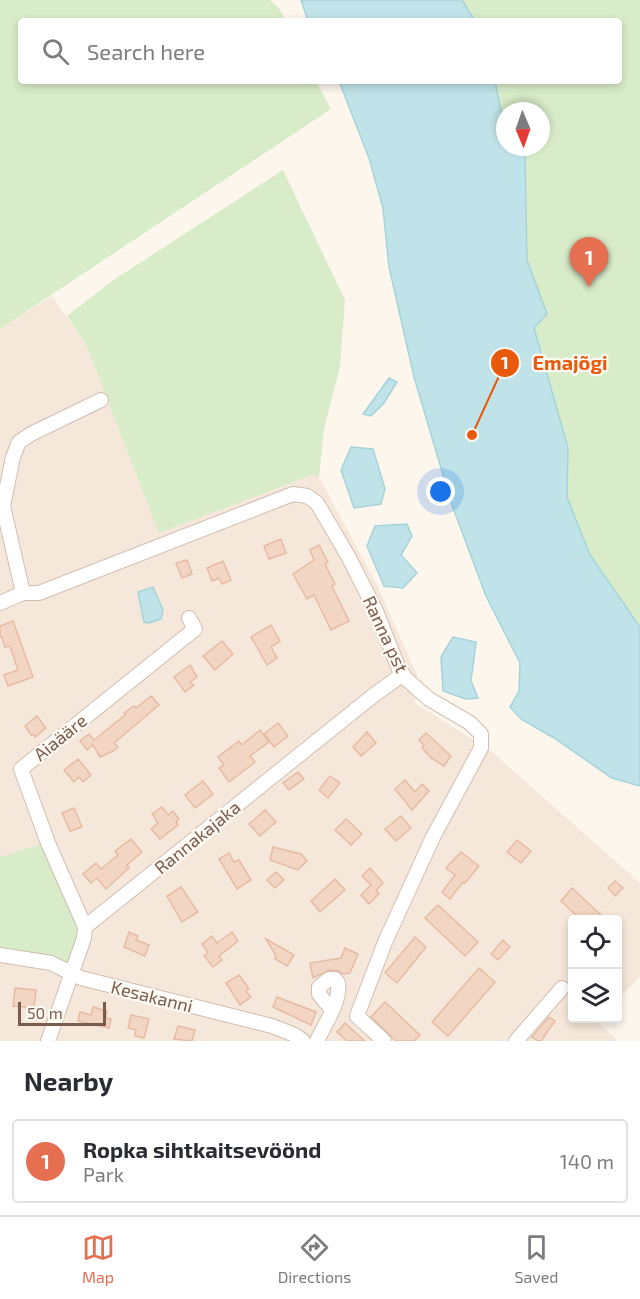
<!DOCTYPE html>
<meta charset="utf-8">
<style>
:root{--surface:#fff;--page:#f7f7f7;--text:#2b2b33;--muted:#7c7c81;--line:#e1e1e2;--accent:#e76f51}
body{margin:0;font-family:"Exo 2",sans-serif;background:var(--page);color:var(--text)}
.controls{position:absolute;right:18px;bottom:18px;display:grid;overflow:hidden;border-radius:6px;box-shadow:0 3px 9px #0003}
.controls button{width:54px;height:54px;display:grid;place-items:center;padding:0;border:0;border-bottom:2px solid var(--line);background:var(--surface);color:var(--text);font:30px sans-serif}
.compass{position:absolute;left:496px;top:102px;width:54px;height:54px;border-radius:50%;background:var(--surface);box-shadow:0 3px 9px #0003;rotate:178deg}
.scale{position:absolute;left:18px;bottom:15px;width:88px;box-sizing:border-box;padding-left:6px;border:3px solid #7a5c4d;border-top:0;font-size:16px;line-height:21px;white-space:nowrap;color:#7a5c4d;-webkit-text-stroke:4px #fffaf3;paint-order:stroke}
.you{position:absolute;left:441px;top:492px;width:21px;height:21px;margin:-15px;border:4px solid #fff;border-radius:50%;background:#1a73e8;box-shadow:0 0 0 9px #1a73e833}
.badge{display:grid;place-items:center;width:39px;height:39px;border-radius:50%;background:var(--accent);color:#fff;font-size:20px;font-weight:700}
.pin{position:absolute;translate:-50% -50px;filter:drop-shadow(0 2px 3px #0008)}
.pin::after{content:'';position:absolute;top:32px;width:21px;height:18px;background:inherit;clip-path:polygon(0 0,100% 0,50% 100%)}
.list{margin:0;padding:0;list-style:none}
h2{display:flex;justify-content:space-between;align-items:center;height:78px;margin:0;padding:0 24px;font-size:26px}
h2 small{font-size:20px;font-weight:400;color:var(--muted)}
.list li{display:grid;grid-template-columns:39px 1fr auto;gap:18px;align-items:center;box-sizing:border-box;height:84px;margin:0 12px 12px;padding:0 12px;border:2px solid var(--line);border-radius:6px}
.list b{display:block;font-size:22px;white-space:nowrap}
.list p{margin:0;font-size:20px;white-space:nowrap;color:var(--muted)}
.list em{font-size:20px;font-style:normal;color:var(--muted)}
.icon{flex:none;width:33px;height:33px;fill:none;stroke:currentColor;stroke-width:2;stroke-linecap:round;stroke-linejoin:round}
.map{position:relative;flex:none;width:640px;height:1041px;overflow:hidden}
.search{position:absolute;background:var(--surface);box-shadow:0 3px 9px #0003;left:18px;right:18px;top:18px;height:66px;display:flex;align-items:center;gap:15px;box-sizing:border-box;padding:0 21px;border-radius:6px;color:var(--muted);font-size:22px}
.sheet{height:174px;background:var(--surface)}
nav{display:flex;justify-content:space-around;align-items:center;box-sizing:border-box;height:84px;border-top:2px solid var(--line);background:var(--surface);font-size:16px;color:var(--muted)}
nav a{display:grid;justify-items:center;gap:3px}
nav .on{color:var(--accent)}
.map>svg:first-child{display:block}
</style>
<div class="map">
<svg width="640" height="1041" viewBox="0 0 640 1041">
<rect width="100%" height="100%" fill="#fdf6ec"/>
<!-- residential -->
<path fill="#f5e8da" d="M52 296 87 347 159 532 312 475 319 477 377 585 417 675 415 703 492 752 640 883V977L618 999V920H572V1018L597 1019 595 1020 618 1041H0V329Z"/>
<!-- green -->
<g fill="#d8ecc9">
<path d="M0 0H270L278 7 286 21H21V81H316L331 109 0 329Z"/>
<path d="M462 0H640V627L590 555 567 497 568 448 534 328 547 314 527 260 525 157 516 147H541V111H505V132L495 81H619V21H475Z"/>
<path d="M283 170 345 300 340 367 324 429 319 477 312 475 159 533 87 347 67 316 112 281Z"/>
<path d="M48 842 86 929 74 968 0 953V857Z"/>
</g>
<!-- water -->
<g fill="#bfe3e8" stroke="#a5d3da" stroke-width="1.5">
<path d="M301 0H462L475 21H308Z"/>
<path d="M339 81H495L505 132V147H516L525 157 527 260 547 314 534 328 568 448 567 497 590 555 640 627V786L612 778 554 738 521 719 510 707 519 691 520 663 486 596 452 505 414 377 389 267 383 208 369 158Z"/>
<path d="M389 378 397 382 384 403 371 416 363 414Z"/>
<path d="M351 447 373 449 385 489 381 504 354 508 341 470Z"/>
<path d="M407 524 412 536 401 555 417 573 403 588 384 586 367 546 375 526Z"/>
<path d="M153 587 163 610 161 619 149 623 144 622 138 592Z"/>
<path d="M453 637 476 642 471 681 478 698 466 699 443 691 441 657Z"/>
</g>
<!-- building -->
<g fill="#f3d5c3" stroke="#e6bba3" stroke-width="1.5">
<path d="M281 539 286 553 269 559 264 546Z"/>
<path d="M319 545 328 562 325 564 335 584 332 586 349 621 331 630 314 595 307 599 293 574 314 560 310 550Z"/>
<path d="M187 560 192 574 182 578 176 563Z"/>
<path d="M223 561 231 580 222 584 219 578 212 581 207 568Z"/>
<path d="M13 621 33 677 8 686 4 675 18 670 10 646 5 647 2 637H0V626Z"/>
<path d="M271 625 280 641 271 647 277 658 267 665 251 637Z"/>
<path d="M222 641 233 654 215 670 203 656Z"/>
<path d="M190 665 197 677 190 682 194 685 185 692 174 677Z"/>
<path d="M151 696 159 705 114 743 118 747 113 751 100 757 93 745 87 750 80 741 89 734 94 740 125 715 124 713 134 706 136 708Z"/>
<path d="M37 716 46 728 35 737 33 734 31 735 25 726Z"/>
<path d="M278 723 288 736 274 747 264 734Z"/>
<path d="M260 730 269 742 250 756 255 762 229 782 219 768 224 765 218 757 239 741 242 745Z"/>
<path d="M367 732 376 743 361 756 353 747Z"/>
<path d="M426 733 451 756 444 766 431 758 422 748 424 745 419 740Z"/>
<path d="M78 759 91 775 83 782 79 777 74 782 64 770Z"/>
<path d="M298 772 304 779 289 790 283 783Z"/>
<path d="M330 776 340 783 328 798 319 790Z"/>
<path d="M405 780 415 792 422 784 429 791 412 810 395 789Z"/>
<path d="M203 781 213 794 195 808 185 795Z"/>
<path d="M162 807 168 815 173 811 179 819 176 822 178 825 160 839 151 829 158 823 152 814Z"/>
<path d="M74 808 82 827 70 831 62 813Z"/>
<path d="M265 810 276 822 260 836 249 824Z"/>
<path d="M401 816 411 828 396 841 385 829Z"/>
<path d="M346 819 362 834 351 845 335 830Z"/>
<path d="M131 839 142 852 127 865 129 868 106 889 97 878 91 883 83 874 96 863 101 869 118 855 115 851Z"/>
<path d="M517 840 531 851 521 863 507 852Z"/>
<path d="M273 847 301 854 307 861 298 870 270 860Z"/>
<path d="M461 852 479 866 465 883 463 882 450 899 442 892 455 875 446 868Z"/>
<path d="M229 853 234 862 239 860 251 880 237 889 219 859Z"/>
<path d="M370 868 383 883 376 890 379 894 369 904 361 895 371 885 362 876Z"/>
<path d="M276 872 284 880 275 888 267 880Z"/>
<path d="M335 879 345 890 320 912 311 901Z"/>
<path d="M615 881 623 888 615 896 608 888Z"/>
<path d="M181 887 198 912 182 922 167 896Z"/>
<path d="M572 888 606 920H581L561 901Z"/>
<path d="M438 905 478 942 465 956 425 918Z"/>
<path d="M129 932 138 936 136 940 149 945 145 956 124 947Z"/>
<path d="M232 932 238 941 219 956 222 960 213 967 204 956 208 953 202 944 212 936 217 943Z"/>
<path d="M415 937 426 947 397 983 385 973Z"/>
<path d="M266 939 294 955 287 966 275 959 276 956Z"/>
<path d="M503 940 510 947 498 960 491 954Z"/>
<path d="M345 948 358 954 350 973 342 974 339 971 329 970 313 978 310 963 341 958Z"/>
<path d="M479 968 495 982 448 1036 432 1022Z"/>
<path d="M239 975 249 989 246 991 251 997 240 1005 226 983Z"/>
<path d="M15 988 36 990 34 1008 13 1006Z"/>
<path d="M277 997 316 1012 311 1025 273 1007Z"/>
<path d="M385 1002 420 1035 414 1041H396L371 1017Z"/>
<path d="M93 1007 107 1011 106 1018 111 1019 109 1028 78 1021 80 1012 91 1015Z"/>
<path d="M131 1015 149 1019 144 1038 135 1036 136 1030 128 1028Z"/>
<path d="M549 1017 555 1021 541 1041H538L532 1037Z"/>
<path d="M345 1023 365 1041H347L337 1032Z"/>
<path d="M178 1026 195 1030 192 1041 174 1039Z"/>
</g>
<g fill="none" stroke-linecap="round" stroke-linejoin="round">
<!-- street casing -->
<g stroke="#d1beb0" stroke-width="16">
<g id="street">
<path d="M23 593 3 506 13 457 19 442 31 434 101 400"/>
<path d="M0 603 23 593H39L293 494 307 496 317 503 348 556 376 611 399 669 405 678 429 699 470 723 481 734V748L433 837 385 942 357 1016 384 1041"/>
<path d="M85 927 48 843 21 769 195 629 189 618"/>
<path d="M0 955 51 963 81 978 272 1026 295 1035 303 1041"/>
<path d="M48 1041 84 938 85 927 374 695 403 674"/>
<path d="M317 1041C324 1025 341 1002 338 983L335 979H329L319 987V994L331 1009"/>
<path d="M516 1041 562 988"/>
</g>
</g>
<!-- street -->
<use href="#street" stroke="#fff" stroke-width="14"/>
</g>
<g text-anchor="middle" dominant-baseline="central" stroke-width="4.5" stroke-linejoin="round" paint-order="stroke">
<!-- street labels -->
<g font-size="18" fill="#7a5c4d" stroke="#fffaf3">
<text transform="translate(386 634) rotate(65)">Ranna pst</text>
<text transform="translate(60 737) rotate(-39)">Aiaääre</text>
<text transform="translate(197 837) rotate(-39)">Rannakajaka</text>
<text transform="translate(152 996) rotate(14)">Kesakanni</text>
</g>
</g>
<!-- callouts -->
<path fill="none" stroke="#e8590c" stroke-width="2" d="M472 435L505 363"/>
<g fill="#e8590c" stroke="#fffaf3" stroke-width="2">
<circle cx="472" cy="435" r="6"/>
<circle cx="505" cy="363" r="15"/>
</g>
<g font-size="18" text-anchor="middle" font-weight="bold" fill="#fff">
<text x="505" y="369">1</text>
</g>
<g font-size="20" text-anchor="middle" font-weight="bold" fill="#e8590c" stroke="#fffaf3" stroke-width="4.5" stroke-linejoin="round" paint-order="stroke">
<text x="570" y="370">Emajõgi</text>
</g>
</svg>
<div class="controls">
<button><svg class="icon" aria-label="locate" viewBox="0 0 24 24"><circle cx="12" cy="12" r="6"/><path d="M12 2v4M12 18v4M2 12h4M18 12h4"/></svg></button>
<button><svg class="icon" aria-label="layers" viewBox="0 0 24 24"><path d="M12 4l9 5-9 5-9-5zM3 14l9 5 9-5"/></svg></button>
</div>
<svg class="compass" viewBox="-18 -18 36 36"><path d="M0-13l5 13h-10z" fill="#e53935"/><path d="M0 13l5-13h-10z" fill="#7c7c81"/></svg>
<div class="scale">50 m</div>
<div class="you"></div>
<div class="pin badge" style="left:589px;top:287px">1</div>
<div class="search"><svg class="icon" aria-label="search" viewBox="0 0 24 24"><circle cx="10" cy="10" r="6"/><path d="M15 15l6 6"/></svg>Search here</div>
</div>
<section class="sheet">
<h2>Nearby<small></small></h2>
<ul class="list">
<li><span class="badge">1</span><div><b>Ropka sihtkaitsevöönd</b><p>Park</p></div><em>140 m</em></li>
</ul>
</section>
<nav>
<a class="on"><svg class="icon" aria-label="map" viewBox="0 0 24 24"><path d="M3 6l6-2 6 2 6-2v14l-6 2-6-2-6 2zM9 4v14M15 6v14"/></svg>Map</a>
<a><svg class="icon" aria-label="directions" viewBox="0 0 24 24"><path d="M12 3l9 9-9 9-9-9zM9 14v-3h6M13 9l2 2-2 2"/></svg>Directions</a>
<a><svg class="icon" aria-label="saved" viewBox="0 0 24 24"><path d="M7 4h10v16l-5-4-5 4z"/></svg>Saved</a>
</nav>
